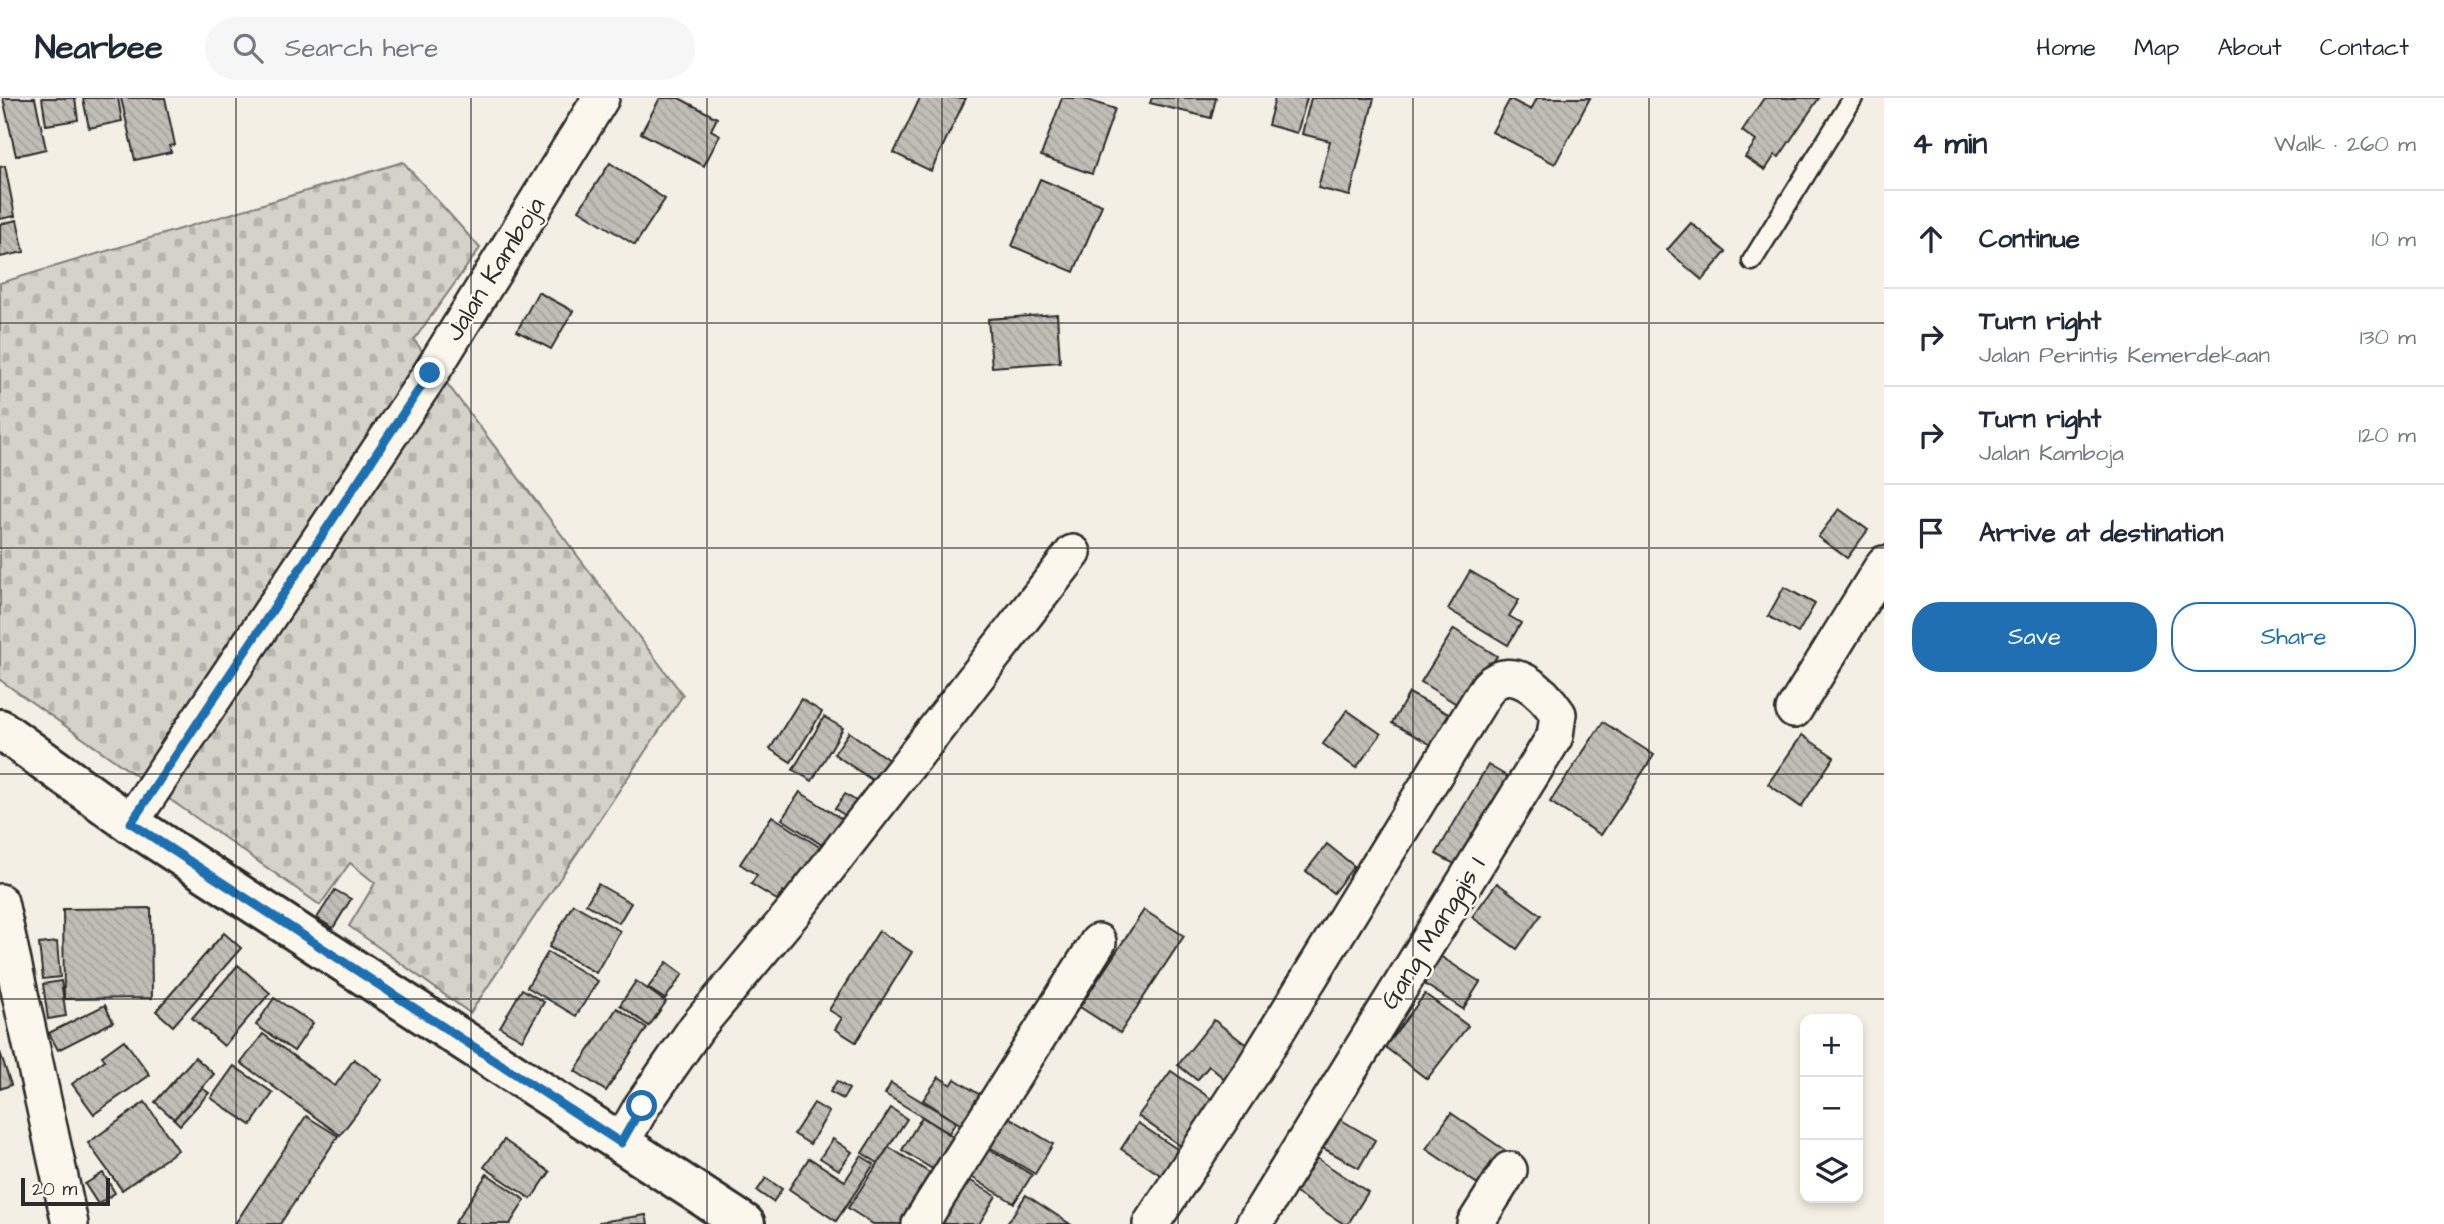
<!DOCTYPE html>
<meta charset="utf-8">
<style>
:root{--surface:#fff;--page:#f6f6f7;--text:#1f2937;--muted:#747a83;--line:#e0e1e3;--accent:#1f6fb2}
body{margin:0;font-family:"Architects Daughter",sans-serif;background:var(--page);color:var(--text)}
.controls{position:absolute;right:21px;bottom:21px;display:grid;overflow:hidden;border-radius:14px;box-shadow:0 4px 10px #0003}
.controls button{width:63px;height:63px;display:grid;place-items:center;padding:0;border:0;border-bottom:2px solid var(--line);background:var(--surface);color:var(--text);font:35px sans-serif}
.scale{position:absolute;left:21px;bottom:18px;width:89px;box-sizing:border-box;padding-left:7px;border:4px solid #2b2b2b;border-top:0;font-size:19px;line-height:24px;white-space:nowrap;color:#2b2b2b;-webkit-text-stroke:5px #fbf7ec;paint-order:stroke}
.stop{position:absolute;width:21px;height:21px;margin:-16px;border:5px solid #1f6fb2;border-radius:50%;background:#fff}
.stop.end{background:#1f6fb2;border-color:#fff;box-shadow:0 2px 7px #0008}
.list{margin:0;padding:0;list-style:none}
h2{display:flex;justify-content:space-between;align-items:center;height:91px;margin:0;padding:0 28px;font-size:30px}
h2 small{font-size:23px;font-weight:400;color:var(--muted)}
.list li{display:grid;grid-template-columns:46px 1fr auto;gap:21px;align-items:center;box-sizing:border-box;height:98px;padding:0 28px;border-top:2px solid var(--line)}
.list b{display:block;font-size:26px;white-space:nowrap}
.list p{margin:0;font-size:23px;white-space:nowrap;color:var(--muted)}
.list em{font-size:23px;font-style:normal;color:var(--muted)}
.actions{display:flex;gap:14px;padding:21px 28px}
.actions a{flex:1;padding:16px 0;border:2px solid var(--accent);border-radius:28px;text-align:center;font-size:24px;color:var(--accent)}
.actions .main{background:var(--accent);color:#fff}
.icon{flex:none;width:38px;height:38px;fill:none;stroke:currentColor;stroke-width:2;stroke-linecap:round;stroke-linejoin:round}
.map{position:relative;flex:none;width:1884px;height:1126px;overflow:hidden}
header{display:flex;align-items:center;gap:42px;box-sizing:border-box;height:98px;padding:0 35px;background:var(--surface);border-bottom:2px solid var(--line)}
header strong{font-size:33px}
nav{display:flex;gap:38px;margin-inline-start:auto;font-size:24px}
.search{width:490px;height:63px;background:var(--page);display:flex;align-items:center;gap:18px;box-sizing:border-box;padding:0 24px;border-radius:38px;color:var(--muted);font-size:26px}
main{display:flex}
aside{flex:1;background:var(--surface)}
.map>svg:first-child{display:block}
</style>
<header>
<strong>Nearbee</strong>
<div class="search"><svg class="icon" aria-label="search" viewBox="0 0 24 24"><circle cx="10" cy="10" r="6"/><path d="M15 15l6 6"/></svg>Search here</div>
<nav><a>Home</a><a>Map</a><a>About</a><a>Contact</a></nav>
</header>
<main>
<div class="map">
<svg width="1884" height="1126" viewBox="0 0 1884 1126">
<defs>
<pattern id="cemetery-stones" width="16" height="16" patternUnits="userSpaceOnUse" patternTransform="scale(1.75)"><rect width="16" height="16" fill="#d5d2c9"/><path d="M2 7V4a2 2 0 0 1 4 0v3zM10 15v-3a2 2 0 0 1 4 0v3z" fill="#b7b4ad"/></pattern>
<pattern id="building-back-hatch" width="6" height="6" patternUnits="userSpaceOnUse" patternTransform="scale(1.75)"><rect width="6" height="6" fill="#c0beb6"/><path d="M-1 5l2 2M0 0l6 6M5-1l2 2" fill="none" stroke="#a5a39d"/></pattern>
</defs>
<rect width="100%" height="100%" fill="#f3efe4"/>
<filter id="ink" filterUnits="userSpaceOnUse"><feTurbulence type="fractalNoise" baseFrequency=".0143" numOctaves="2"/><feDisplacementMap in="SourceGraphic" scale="14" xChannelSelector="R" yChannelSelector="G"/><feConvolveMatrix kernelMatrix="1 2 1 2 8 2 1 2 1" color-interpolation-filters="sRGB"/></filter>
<g filter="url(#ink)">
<!-- cemetery -->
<path fill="url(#cemetery-stones)" stroke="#807e7a" stroke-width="2" d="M403 64 480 150 414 242 683 597 470 915 349 828 375 785 350 765 320 807 0 582V185Z"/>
<!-- building -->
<g fill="url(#building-back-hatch)" stroke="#2b2b2b" stroke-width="2">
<path d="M3 0H35L46 51 16 58Z"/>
<path d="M42 0H75L78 22 46 27Z"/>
<path d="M83 0H118L122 23 89 30Z"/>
<path d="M121 0H165L175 47 169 48 171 54 135 62Z"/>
<path d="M660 0H679L717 20 711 32 720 37 704 68 641 35Z"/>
<path d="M920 0H966L931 73 894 55Z"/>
<path d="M1062 0H1081L1115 11 1092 76 1041 58Z"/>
<path d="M1152 0H1216L1211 20 1150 5Z"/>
<path d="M1275 0H1307L1297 35 1268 27Z"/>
<path d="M1311 0H1374L1350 98 1318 90 1330 43 1302 36Z"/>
<path d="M1537 0H1590L1555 66 1492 34 1510 1 1531 12Z"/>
<path d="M1764 0H1819L1779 59 1775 57 1765 72 1745 59 1756 43 1742 33Z"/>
<path d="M610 65 665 101 635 147 579 112Z"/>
<path d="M5 68 15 118 0 121V69Z"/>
<path d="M1040 81 1102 107 1074 174 1012 148Z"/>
<path d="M17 122 24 154 0 159V126Z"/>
<path d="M1691 125 1726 154 1702 182 1667 152Z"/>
<path d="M538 194 573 213 551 251 517 233Z"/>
<path d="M1057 216 1060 264 992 269 988 221Z"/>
<path d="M1839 411 1868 432 1847 460 1818 439Z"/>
<path d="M1470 473 1519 502 1509 518 1521 525 1508 547 1448 511Z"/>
<path d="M1784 489 1815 506 1798 535 1768 518Z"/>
<path d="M1454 531 1497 558 1463 610 1421 584Z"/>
<path d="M1409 595 1454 619 1437 650 1392 625Z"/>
<path d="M801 601 822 614 791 664 770 651Z"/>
<path d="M1347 612 1381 636 1356 670 1323 646Z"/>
<path d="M824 619 843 630 812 683 793 672Z"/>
<path d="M1603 624 1654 657 1601 737 1550 704Z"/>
<path d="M849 634 893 665 878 686 834 656Z"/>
<path d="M1802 637 1834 659 1801 709 1768 686Z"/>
<path d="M1488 667 1515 683 1464 771 1436 756Z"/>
<path d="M800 694 854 729 836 756 782 721Z"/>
<path d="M845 696 859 705 849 720 835 711Z"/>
<path d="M772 718 824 752 793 799 783 793 777 802 751 786 757 777 740 766Z"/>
<path d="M1327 746 1354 768 1333 795 1306 773Z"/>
<path d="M1497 785 1541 817 1517 851 1472 819Z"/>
<path d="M598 786 631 805 619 825 586 806Z"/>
<path d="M335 792 351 801 333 830 317 820Z"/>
<path d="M573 806 620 833 596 875 549 849Z"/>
<path d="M151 810 152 900 64 901 63 811Z"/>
<path d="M1144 812 1184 838 1120 935 1080 909Z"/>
<path d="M879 833 912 854 856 944 835 931 842 920 829 912Z"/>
<path d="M224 835 241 850 173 928 156 913Z"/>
<path d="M57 844 60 879 43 881 39 846Z"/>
<path d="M548 854 598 883 576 918 527 889Z"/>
<path d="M1440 858 1480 884 1463 911 1423 885Z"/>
<path d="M667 864 683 876 665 901 648 890Z"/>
<path d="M238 867 270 895 224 948 192 920Z"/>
<path d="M61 883 66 918 48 921 43 886Z"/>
<path d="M636 883 666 904 649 928 620 907Z"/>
<path d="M522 891 544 904 522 942 500 929Z"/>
<path d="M1425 896 1468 928 1427 981 1385 949Z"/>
<path d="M274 900 313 925 294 953 256 927Z"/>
<path d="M105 907 113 924 58 952 49 935Z"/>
<path d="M617 910 647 930 606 993 575 973Z"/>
<path d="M1214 922 1258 956 1232 987 1209 968 1197 982 1178 967Z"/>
<path d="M263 936 335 988 354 961 382 982 340 1037 241 965Z"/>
<path d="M124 942 150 977 94 1016 72 986 105 962 102 958Z"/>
<path d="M0 954 11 987 0 991Z"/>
<path d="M195 959 214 976 174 1021 155 1004Z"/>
<path d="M234 968 273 995 251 1027 211 1000Z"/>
<path d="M1171 973 1220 1007 1188 1053 1138 1018Z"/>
<path d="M939 979 951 987 955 981 985 1000 966 1030 923 1002Z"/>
<path d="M837 983 849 991 843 1001 830 994Z"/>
<path d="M891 985 956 1024 949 1035 885 996Z"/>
<path d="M202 990 209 995 180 1027 174 1021Z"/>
<path d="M145 1004 178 1052 122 1092 88 1045Z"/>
<path d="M814 1005 829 1014 810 1046 794 1036Z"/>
<path d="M891 1010 907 1021 878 1065 862 1055Z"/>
<path d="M1451 1015 1513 1058 1488 1093 1426 1051Z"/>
<path d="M306 1018 338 1038 280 1126H235Z"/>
<path d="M1007 1018 1053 1046 1035 1076 988 1048Z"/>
<path d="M922 1019 962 1045 942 1077 902 1052Z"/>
<path d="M1338 1020 1375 1042 1359 1070 1321 1049Z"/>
<path d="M1138 1025 1189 1059 1171 1084 1121 1051Z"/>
<path d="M833 1041 852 1054 839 1072 820 1060Z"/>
<path d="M504 1042 550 1074 531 1101 484 1069Z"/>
<path d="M889 1049 939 1081 909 1126H873L848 1110Z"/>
<path d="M986 1049 1032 1077 1014 1105 968 1077Z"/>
<path d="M861 1058 874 1066 836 1123 789 1091 809 1060 845 1083Z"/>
<path d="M1315 1059 1368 1094 1348 1126H1344L1293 1093Z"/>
<path d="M103 1075 115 1095 98 1106 85 1086Z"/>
<path d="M487 1076 525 1102 510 1126H454Z"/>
<path d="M964 1079 996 1098 979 1126H936Z"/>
<path d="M766 1080 782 1091 773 1104 757 1093Z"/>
<path d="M1026 1097 1070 1126H1007Z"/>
<path d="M646 1117 648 1126H599V1124Z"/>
</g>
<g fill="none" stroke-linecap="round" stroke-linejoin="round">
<!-- lane casing -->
<g stroke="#2b2b2b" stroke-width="23">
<path id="lane" d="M1752 163 1853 0"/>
</g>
<!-- street casing -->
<g stroke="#2b2b2b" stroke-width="40">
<g id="street">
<path d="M1794 612 1884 466"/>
<path d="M130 725 431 275 601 0"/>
<path d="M0 804 70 1126"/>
<path d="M621 1045 642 1008 697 929 794 813 1073 455"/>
<path d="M920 1126 1098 844"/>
<path d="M1151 1126 1254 970 1488 589C1513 564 1543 594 1558 616L1555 638 1254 1126"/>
<path d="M1475 1126 1509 1072"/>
</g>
</g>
<!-- secondary casing -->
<g stroke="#2b2b2b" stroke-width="44">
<path id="secondary" d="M0 631 130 725 745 1126"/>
</g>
<!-- lane -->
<use href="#lane" stroke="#fbf7ec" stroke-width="18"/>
<!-- street -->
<use href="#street" stroke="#fbf7ec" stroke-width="35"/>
<!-- secondary -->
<use href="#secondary" stroke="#fbf7ec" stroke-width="38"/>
</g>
</g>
<g fill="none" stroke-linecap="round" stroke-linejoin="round" filter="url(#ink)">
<!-- route -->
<path stroke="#1f6fb2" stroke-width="9" d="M430 275 131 725 621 1045 642 1008"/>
</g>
<!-- grid -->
<path fill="none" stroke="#2b2b2b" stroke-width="2" stroke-opacity="0.55" d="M236 0V1126M471 0V1126M707 0V1126M942 0V1126M1178 0V1126M1413 0V1126M1649 0V1126M0 225H1884M0 450H1884M0 676H1884M0 901H1884"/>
<g text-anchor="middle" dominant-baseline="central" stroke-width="5" stroke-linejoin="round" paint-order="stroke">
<!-- street labels -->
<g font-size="26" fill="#2b2b2b" stroke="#fbf7ec">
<text transform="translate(495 171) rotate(-58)">Jalan Kamboja</text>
<text transform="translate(1433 835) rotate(-58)">Gang Manggis I</text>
</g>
</g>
</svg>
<div class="controls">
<button>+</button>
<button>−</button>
<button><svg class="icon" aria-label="layers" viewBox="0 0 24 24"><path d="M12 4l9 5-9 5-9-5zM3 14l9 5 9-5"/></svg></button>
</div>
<div class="scale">20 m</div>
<div class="stop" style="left:642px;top:1008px"></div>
<div class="stop end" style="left:430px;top:275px"></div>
</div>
<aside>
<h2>4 min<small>Walk · 260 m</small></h2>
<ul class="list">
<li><svg class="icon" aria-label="ahead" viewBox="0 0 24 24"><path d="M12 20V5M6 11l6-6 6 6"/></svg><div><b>Continue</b></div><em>10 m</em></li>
<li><svg class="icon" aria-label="right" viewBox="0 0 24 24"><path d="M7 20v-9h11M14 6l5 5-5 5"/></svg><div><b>Turn right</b><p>Jalan Perintis Kemerdekaan</p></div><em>130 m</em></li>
<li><svg class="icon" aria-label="right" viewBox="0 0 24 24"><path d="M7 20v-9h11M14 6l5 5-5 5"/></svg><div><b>Turn right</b><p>Jalan Kamboja</p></div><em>120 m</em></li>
<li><svg class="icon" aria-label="arrive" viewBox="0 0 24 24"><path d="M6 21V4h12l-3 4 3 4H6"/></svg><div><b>Arrive at destination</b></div></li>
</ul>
<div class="actions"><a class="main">Save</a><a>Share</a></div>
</aside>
</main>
